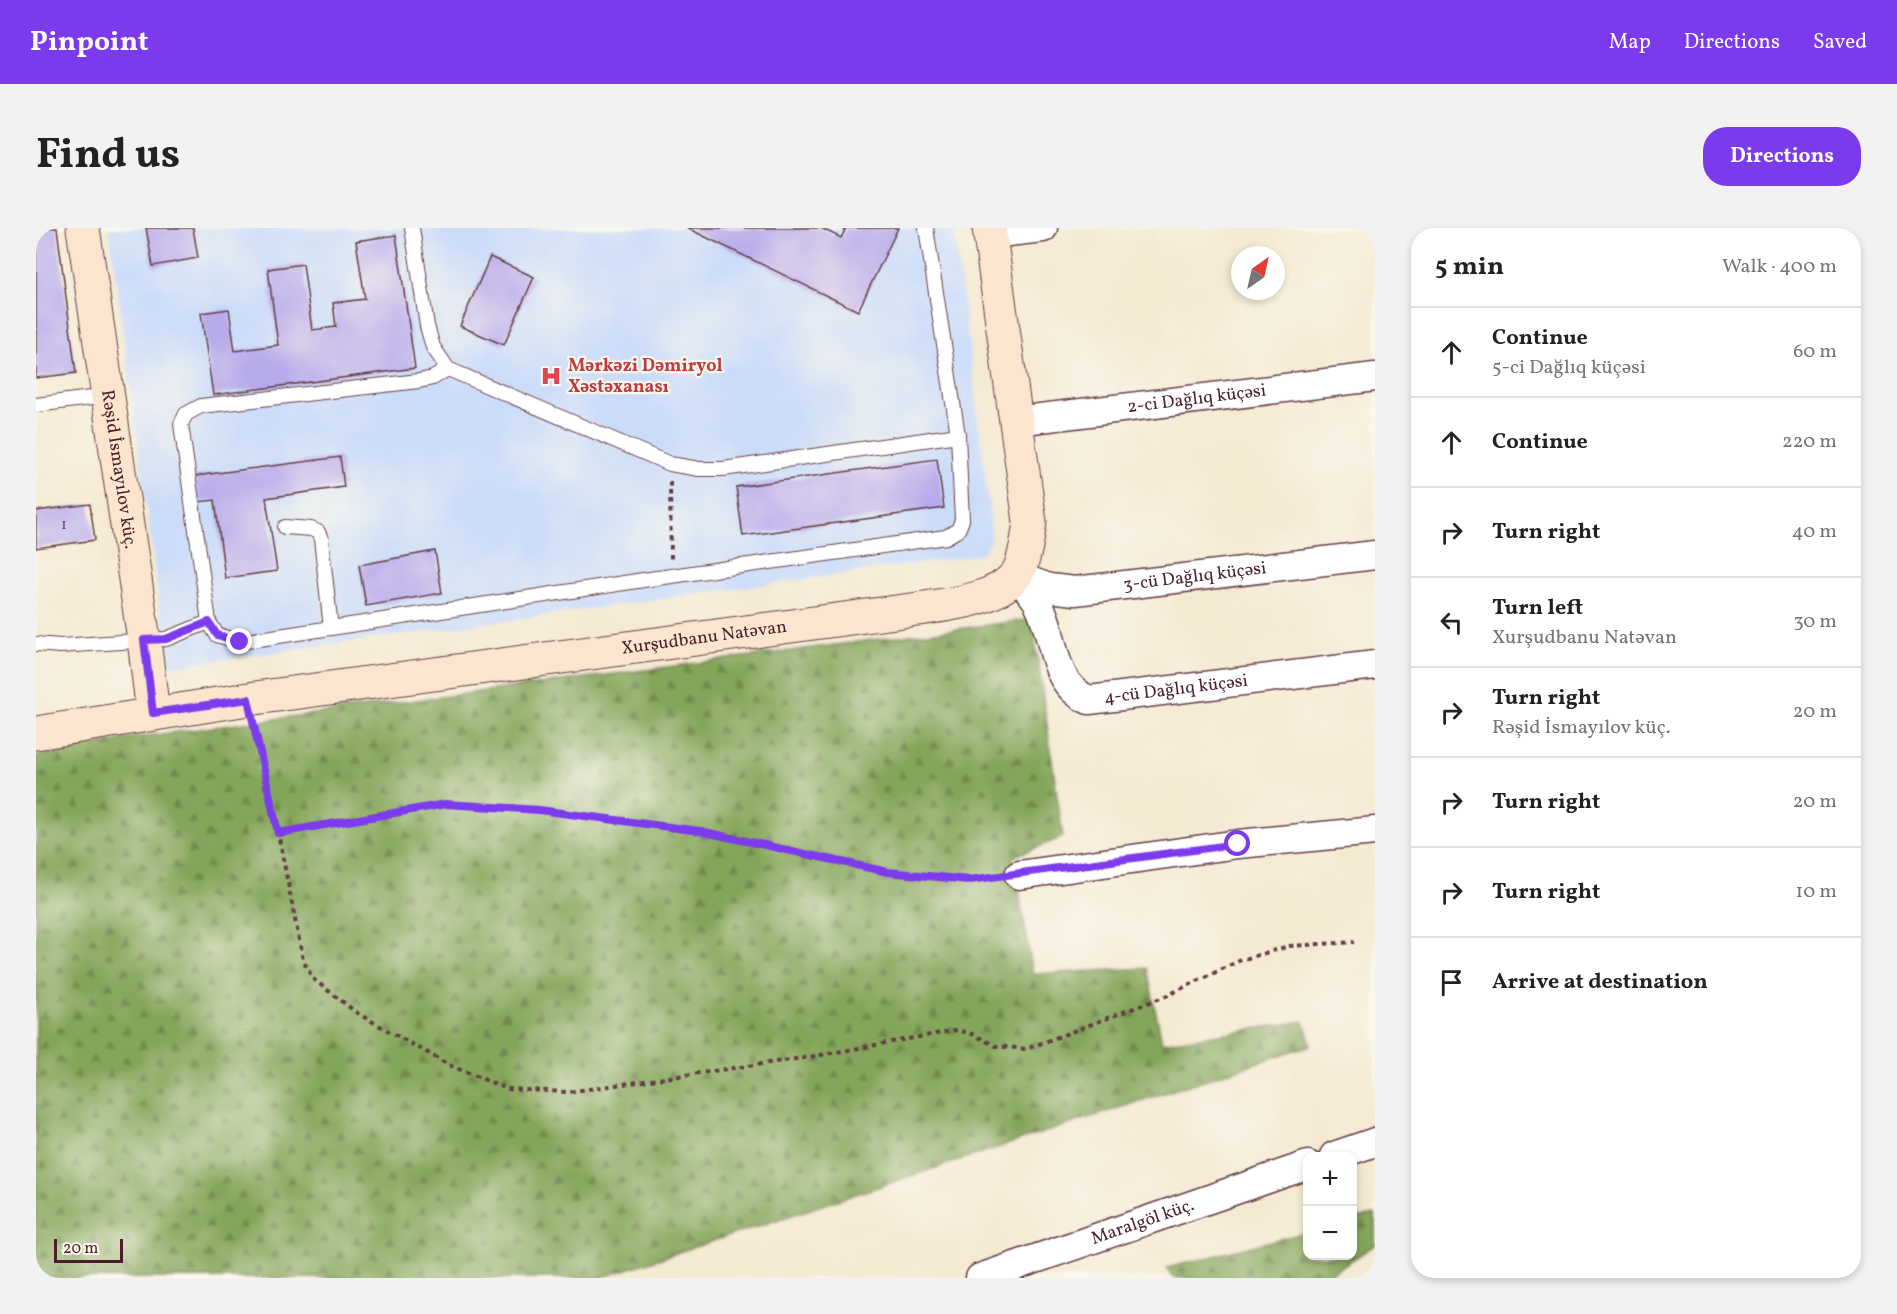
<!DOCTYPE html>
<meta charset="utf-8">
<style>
:root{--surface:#fff;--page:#f2f2f2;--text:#222;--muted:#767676;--line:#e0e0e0;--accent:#7c3aed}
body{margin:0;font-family:Vollkorn,serif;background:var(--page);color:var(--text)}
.controls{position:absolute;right:18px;bottom:18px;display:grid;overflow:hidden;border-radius:12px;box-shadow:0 3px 9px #0003}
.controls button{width:54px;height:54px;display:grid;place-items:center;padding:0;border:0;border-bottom:2px solid var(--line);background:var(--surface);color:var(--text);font:30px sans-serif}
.compass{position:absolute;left:1195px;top:18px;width:54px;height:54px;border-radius:50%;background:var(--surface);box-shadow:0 3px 9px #0003;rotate:34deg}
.scale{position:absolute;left:18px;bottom:15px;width:69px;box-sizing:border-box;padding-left:6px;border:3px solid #4a1f2b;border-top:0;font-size:16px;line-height:21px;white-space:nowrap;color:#4a1f2b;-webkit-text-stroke:4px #fbf7ec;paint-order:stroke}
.stop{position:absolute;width:18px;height:18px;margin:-14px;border:4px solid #7c3aed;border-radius:50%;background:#fff}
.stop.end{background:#7c3aed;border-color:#fff;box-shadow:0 2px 6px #0008}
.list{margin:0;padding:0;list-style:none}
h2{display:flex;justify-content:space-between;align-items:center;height:78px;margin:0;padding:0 24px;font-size:26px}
h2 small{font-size:20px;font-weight:400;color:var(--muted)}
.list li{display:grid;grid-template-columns:39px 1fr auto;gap:18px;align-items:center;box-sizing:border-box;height:90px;padding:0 24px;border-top:2px solid var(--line)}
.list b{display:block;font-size:22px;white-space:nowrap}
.list p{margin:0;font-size:20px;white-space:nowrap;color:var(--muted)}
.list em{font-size:20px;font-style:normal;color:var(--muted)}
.icon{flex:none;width:33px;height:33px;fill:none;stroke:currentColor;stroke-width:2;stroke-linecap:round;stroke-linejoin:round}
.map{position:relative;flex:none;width:1339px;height:1050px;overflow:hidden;border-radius:24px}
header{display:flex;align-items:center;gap:36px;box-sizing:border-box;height:84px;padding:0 30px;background:var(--accent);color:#fff}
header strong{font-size:28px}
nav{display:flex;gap:33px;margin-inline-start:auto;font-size:21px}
.intro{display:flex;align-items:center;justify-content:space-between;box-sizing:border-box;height:144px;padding:0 36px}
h1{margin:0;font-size:42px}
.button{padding:15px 27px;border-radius:24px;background:var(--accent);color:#fff;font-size:21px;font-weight:700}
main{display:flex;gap:36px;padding:0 36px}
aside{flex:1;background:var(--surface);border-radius:24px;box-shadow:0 3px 9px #0003}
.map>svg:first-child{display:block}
</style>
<header>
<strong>Pinpoint</strong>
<nav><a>Map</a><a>Directions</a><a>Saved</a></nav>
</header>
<div class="intro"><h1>Find us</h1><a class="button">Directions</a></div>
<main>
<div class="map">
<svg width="1339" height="1050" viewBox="0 0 1339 1050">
<defs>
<pattern id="forest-firs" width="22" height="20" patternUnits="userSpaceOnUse" patternTransform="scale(1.5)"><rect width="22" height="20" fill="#84a65a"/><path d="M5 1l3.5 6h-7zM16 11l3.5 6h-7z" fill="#6e874b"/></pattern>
</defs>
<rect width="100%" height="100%" fill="#fbf7ec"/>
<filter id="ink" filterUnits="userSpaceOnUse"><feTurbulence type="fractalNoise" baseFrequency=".0167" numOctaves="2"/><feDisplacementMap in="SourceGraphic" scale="12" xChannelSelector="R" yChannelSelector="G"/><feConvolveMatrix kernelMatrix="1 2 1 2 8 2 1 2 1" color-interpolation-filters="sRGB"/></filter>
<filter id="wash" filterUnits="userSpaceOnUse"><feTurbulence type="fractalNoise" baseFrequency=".008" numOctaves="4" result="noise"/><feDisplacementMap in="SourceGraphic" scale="24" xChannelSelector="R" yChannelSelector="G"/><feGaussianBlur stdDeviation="1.35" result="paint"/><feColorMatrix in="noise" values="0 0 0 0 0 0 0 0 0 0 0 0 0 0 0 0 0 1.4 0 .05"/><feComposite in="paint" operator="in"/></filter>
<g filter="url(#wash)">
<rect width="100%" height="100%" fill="#f4e9d1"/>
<!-- built -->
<path fill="#cbdcf9" d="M73 0H918L954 286 955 310 948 324 938 328 132 439Z"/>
<!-- forest -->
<g fill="url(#forest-firs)" stroke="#676242" stroke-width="1.5">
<path d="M996 391 1027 609 977 629 997 746 1111 740 1126 815 1268 793 1275 817 564 1050H0V528L94 510Z"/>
<path d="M1339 986V1017L1287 1050H1137L1131 1040 1271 1004 1272 1028H1316L1317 992Z"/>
</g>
<g id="blocks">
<!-- building -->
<g fill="#b8abeb">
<path d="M0 0H21L40 145 0 150Z"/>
<path d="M110 0H157L162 30 117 38Z"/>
<path d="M651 0H785L805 10 810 0H862L822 83Z"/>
<path d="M360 7 379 140 177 167 165 85 193 81 199 123 242 117 232 41 267 36 276 102 300 99 297 75 329 71 320 13Z"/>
<path d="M454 29 498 49 468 117 424 98Z"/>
<path d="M304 229 308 259 230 270 241 343 189 350 179 272 162 274 159 248Z"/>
<path d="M901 231 908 280 707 308 700 259Z"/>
<path d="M54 276 59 312 0 320V283Z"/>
<path d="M399 323 406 365 330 378 323 337Z"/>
</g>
</g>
</g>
<g filter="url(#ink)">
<use href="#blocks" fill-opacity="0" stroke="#643d44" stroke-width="1.5"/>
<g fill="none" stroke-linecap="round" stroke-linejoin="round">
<!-- lane casing -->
<g stroke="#643d44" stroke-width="16">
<g id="lane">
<path d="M376 0 391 98 397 119 412 141 634 236 663 241H687L922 207"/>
<path d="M0 177 71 168"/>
<path d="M249 299 275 301 282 304 285 311 295 400"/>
<path d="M173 394 181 407 204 414 614 351 910 309 922 302 926 292 922 207 890 0"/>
<path d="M0 416 24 418 130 411 173 394 145 196 150 186 165 178 383 153 397 150 412 141"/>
</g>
</g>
<!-- street casing -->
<g stroke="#643d44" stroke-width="31">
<g id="street">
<path d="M954 6 1007 0"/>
<path id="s1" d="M980 193 1339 149"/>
<path id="s2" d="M980 348C987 356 995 364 1001 373 1021 407 1012 454 1053 472L1339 437"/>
<path id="s3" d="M980 348 1013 360 1039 363 1339 327"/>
<path d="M983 647 1202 616 1339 603"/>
<path d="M1298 928 1339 914"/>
<path id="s4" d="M944 1050 1272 937"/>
</g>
</g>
<!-- secondary casing -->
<g stroke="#643d44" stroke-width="35">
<g id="secondary">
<path id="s5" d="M47 0 108 412 117 485"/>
<path id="s6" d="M0 505 212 471 882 381C912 376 958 373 979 348 988 338 992 308 994 294L953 0"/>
</g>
</g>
<!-- path -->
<g stroke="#643d44" stroke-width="4" stroke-dasharray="4.5 4.5" stroke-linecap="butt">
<path d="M634 254 635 331"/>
<path d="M218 497 242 605 267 732 277 751 321 785 413 837 471 861 532 864 774 829 921 802 936 806 960 818 990 821 1130 768 1205 732 1253 718 1318 714"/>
<path d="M242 605 409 576 503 582 664 603 852 644 933 652 958 649"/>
</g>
<!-- lane -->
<use href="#lane" stroke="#fff" stroke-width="14"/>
<!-- street -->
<use href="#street" stroke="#fff" stroke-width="28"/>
<!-- secondary -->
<use href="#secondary" stroke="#fbe5cf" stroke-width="33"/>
</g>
</g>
<g fill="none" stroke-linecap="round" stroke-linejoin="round" filter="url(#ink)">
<!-- route -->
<path stroke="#7c3aed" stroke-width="8" d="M204 414 181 407 173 394 130 411 108 412 117 485 212 471 242 605 410 576 503 582 664 603 852 644 933 652 1202 616"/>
</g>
<!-- icons -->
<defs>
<g id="hospital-bare" transform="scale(1.62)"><path d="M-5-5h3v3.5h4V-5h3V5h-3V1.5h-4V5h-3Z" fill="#e0444e" stroke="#fbf7ec" stroke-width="2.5" paint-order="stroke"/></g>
</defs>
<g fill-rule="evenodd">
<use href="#hospital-bare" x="515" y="148"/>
</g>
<g text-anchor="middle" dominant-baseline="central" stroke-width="4.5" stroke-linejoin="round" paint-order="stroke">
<!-- number labels -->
<g font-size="15" fill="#66425b">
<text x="28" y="297">1</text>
</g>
<!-- health labels -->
<g font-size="18" font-weight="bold" fill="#be3a42" stroke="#fbf7ec" text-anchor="start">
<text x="532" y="138">Mərkəzi Dəmiryol<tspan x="532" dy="21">Xəstəxanası</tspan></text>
</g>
<!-- street labels -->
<g font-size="18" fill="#4a1f2b" stroke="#fbf7ec">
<text stroke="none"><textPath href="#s1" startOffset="182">2-ci Dağlıq küçəsi</textPath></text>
<text stroke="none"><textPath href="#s5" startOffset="244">Rəşid İsmayılov küç.</textPath></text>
<text stroke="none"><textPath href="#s3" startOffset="182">3-cü Dağlıq küçəsi</textPath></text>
<text stroke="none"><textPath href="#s6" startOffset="675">Xurşudbanu Natəvan</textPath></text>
<text stroke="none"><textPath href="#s2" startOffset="236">4-cü Dağlıq küçəsi</textPath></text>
<text stroke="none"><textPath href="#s4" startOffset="172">Maralgöl küç.</textPath></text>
</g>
</g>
</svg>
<div class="controls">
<button>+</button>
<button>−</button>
</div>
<svg class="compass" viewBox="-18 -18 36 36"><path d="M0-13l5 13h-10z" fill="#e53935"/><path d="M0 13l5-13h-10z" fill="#767676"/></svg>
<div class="scale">20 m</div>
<div class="stop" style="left:1202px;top:616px"></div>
<div class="stop end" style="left:204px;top:414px"></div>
</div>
<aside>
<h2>5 min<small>Walk · 400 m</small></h2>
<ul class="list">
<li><svg class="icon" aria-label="ahead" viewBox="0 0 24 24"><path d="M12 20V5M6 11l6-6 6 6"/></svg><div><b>Continue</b><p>5-ci Dağlıq küçəsi</p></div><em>60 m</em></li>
<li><svg class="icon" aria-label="ahead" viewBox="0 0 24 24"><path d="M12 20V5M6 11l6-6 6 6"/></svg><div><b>Continue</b></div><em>220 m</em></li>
<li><svg class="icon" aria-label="right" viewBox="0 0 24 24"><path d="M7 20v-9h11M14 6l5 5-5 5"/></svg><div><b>Turn right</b></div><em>40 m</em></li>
<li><svg class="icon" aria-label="left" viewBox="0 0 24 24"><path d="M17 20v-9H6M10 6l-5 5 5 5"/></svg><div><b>Turn left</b><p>Xurşudbanu Natəvan</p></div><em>30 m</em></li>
<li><svg class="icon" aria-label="right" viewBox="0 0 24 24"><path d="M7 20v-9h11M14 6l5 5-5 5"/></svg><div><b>Turn right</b><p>Rəşid İsmayılov küç.</p></div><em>20 m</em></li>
<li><svg class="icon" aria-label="right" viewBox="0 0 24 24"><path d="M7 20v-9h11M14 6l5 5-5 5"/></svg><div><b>Turn right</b></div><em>20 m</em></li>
<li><svg class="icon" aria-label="right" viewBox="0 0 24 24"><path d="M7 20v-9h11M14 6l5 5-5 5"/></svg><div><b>Turn right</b></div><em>10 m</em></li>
<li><svg class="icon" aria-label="arrive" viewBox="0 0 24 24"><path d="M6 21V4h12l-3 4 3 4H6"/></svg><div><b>Arrive at destination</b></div></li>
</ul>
</aside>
</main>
